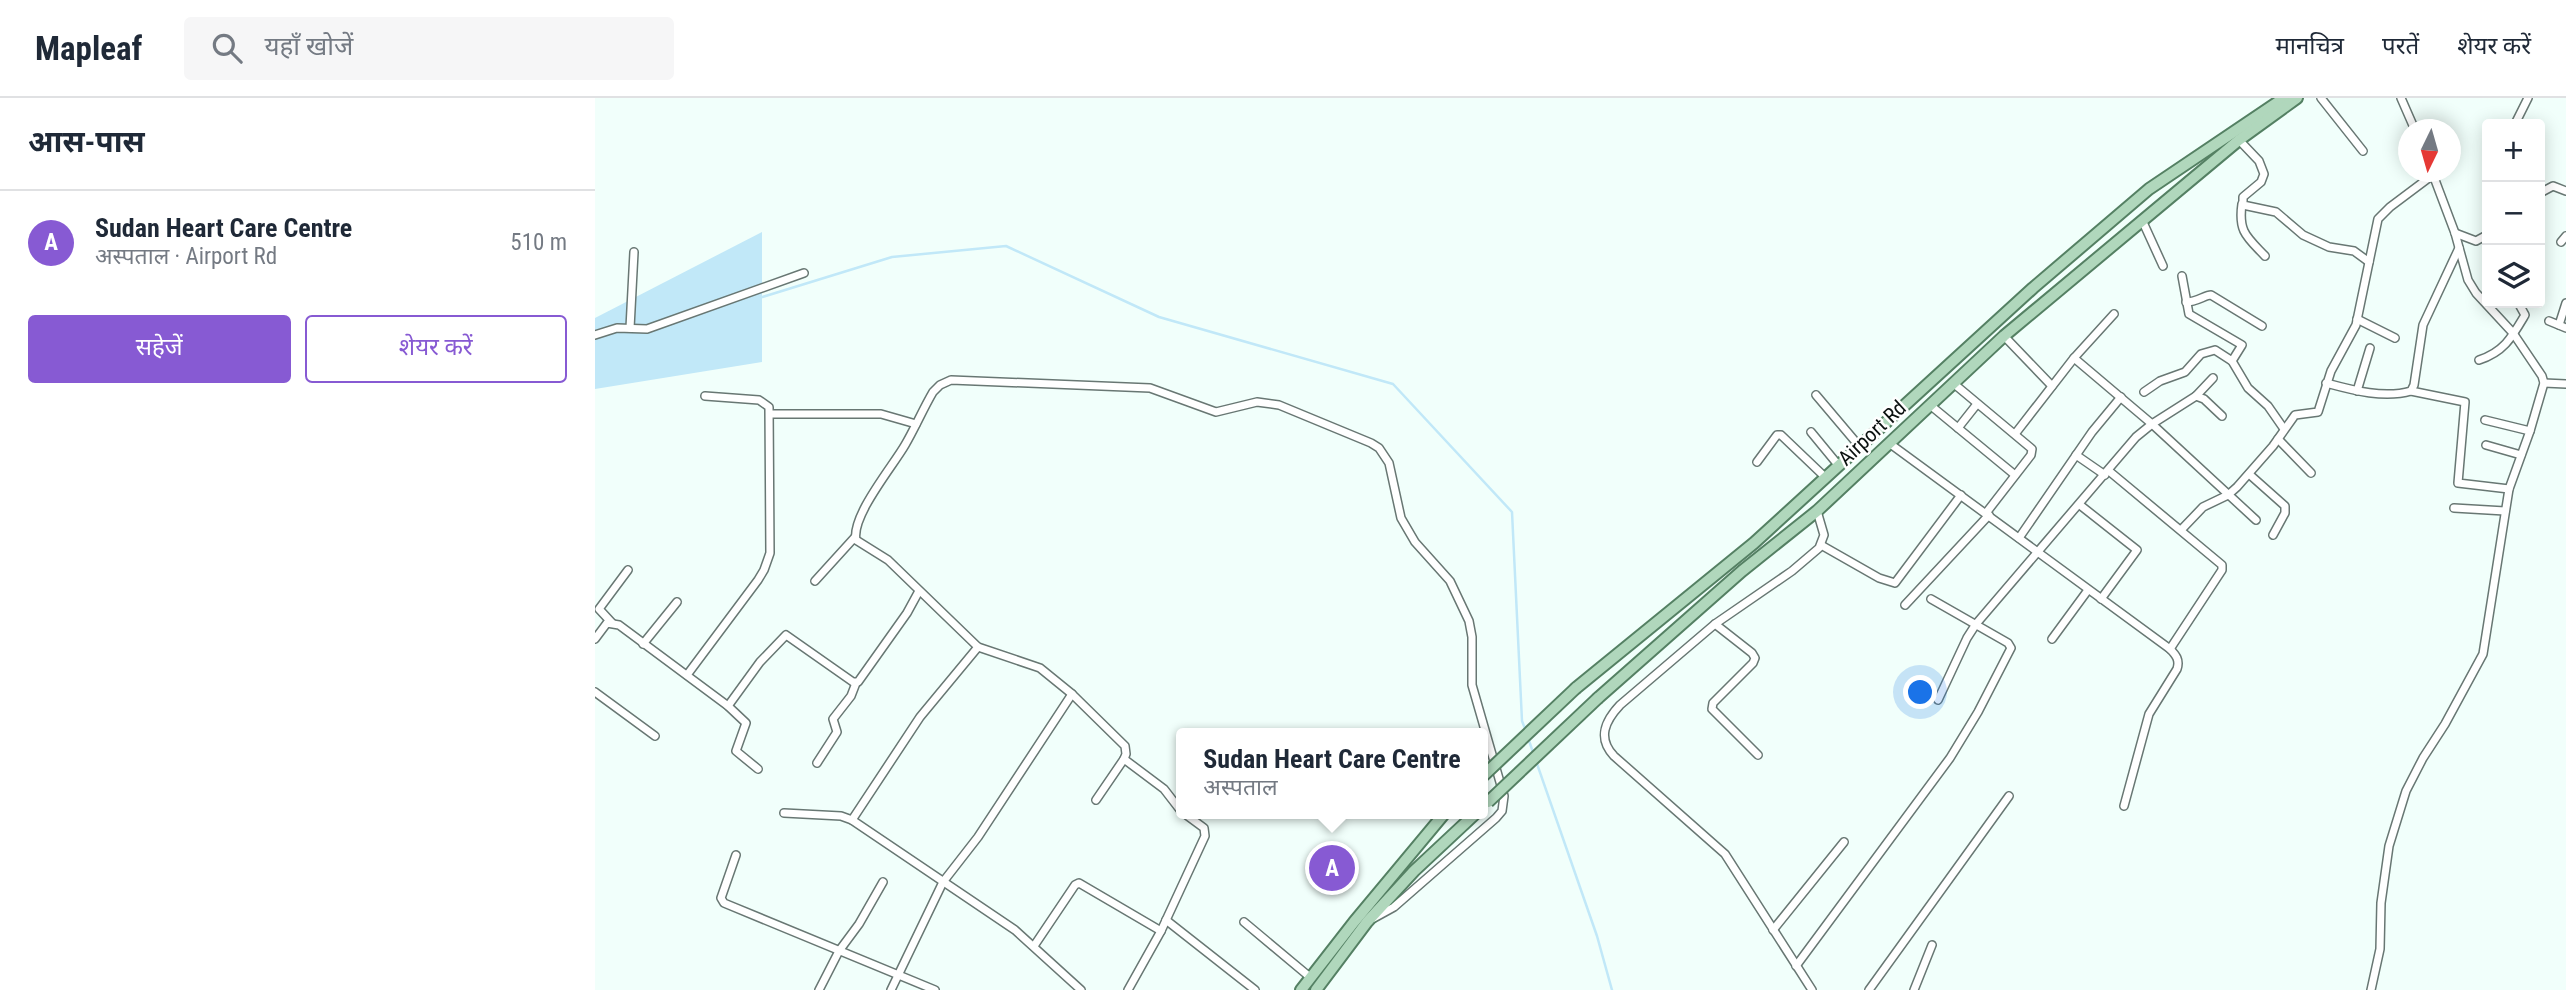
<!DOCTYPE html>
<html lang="hi">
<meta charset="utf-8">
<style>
:root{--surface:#fff;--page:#f6f6f7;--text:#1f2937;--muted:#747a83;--line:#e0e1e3;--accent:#875ad3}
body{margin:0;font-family:"Roboto Condensed","Noto Sans Devanagari",sans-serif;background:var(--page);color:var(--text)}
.controls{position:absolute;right:21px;top:21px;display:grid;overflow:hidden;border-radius:7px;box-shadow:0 4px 18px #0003}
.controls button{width:63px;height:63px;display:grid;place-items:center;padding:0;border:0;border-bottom:2px solid var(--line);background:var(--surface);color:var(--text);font:35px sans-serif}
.compass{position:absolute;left:1803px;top:21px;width:63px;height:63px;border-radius:50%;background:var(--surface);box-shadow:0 4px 18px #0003;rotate:185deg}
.you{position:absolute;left:1326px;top:595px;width:24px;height:24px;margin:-18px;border:5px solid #fff;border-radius:50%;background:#1a73e8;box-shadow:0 0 0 10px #1a73e833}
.badge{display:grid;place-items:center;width:46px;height:46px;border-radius:50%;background:var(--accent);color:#fff;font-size:23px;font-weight:700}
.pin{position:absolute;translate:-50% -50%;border:4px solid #fff;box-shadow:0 2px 7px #0006}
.popup{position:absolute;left:581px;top:630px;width:312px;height:91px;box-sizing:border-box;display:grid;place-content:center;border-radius:7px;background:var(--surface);filter:drop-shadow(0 2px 5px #0005);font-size:23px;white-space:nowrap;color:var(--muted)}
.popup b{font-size:26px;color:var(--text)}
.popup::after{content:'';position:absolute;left:50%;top:100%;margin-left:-14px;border:14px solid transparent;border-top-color:var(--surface)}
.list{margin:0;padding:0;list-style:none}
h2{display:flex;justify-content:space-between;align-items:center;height:91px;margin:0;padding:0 28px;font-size:30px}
h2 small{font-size:23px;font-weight:400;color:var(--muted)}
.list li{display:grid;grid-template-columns:46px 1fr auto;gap:21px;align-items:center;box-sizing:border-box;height:105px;padding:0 28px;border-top:2px solid var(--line)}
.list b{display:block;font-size:26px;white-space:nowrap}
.list p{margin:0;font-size:23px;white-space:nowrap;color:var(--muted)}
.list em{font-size:23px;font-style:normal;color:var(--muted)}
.actions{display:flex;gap:14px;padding:21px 28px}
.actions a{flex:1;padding:16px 0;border:2px solid var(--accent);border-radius:7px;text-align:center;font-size:24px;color:var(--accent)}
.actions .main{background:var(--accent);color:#fff}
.icon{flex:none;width:38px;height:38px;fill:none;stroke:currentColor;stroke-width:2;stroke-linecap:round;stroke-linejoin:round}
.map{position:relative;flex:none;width:1971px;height:892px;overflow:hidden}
header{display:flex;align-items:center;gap:42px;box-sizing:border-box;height:98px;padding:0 35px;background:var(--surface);border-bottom:2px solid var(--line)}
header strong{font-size:33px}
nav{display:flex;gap:38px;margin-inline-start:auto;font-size:24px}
.search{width:490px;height:63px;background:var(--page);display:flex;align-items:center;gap:18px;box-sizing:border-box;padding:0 24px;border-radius:7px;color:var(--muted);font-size:26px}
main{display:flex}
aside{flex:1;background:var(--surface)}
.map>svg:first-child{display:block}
</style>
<header>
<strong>Mapleaf</strong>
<div class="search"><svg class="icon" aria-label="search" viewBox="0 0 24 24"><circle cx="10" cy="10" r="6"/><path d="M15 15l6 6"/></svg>यहाँ खोजें</div>
<nav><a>मानचित्र</a><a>परतें</a><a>शेयर करें</a></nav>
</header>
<main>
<aside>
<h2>आस-पास<small></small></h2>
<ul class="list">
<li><span class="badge">A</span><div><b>Sudan Heart Care Centre</b><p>अस्पताल · Airport Rd</p></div><em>510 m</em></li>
</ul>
<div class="actions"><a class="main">सहेजें</a><a>शेयर करें</a></div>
</aside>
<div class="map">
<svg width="1971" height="892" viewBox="0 0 1971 892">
<rect width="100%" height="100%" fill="#f1fffb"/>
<!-- water -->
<path fill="#c1e8f8" d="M167 134V264L0 291V220Z"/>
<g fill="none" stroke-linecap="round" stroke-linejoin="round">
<!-- stream -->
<g stroke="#c1e8f8" stroke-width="2.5">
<path d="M164 200 297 159 411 148 564 219 798 286 917 414 927 623 931 633"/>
<path d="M933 640 939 657"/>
<path d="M941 663 1002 838 1017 892"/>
</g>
<!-- minor casing -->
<g stroke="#687773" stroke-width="10">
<g id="minor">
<path d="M1726 0 1768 53"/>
<path d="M1806 0 1820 32"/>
<path d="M1920 26 1933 0"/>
<path d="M1644 42 1664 63 1669 76 1666 84 1648 99V107L1681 114 1708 137 1734 149 1759 153 1774 164"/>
<path d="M1945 95 1958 88 1971 93"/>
<path d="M1647 106C1643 134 1652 139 1670 158"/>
<path d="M1547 122 1568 168"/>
<path d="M1860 135 1881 143 1892 137"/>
<path d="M1966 144 1971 138"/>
<path d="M1587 178 1594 216 1647 247 1637 263"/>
<path d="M1591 204C1602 204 1610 197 1616 197L1667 228"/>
<path d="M1762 221 1800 240"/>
<path d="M1954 223 1971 230"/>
<path d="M1964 227 1971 205"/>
<path d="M35 230 39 154"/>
<path d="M0 237 22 230 52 231 209 175"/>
<path d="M1409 238 1457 288"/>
<path d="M1479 260 1557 326 1661 422"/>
<path d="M1884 262C1909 254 1917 239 1930 217L1925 208V205"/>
<path d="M1358 285 1437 351 1436 357 1391 415"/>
<path d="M1731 285C1757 292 1789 301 1816 293L1819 287 1828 227 1864 150"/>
<path d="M1949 285 1971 286"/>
<path d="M1762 293 1775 250"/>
<path d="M1816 293 1870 304 1863 385 1914 391"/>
<path d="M1549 294 1565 283 1590 274 1606 256 1620 252 1637 263 1653 290 1673 308 1689 331"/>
<path d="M1221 297 1265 349"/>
<path d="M1601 298 1618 280"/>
<path d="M1335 307 1420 377"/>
<path d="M175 316H286L321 326"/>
<path d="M1890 322 1935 333"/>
<path d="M1363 330 1382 306"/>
<path d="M1216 334 1244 368"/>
<path d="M1420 336 1479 260 1519 216"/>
<path d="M1683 341 1716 375"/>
<path d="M1294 345 1575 551C1581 557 1585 562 1582 571L1554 616 1529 708"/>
<path d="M1891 347 1926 357"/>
<path d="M1481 357 1510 377"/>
<path d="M1162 364 1182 337H1186L1231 380"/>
<path d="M1514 373 1627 467V472L1575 551"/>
<path d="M1654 376 1690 408V415L1678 437"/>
<path d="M1485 407 1542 452 1506 501"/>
<path d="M1859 410 1910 413"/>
<path d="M1586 432 1608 409 1633 397 1642 389 1678 348 1700 317 1723 314 1736 273 1761 227 1783 121 1795 109 1839 76"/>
<path d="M1424 440 1497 334 1526 299"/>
<path d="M1226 447 1284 480 1300 485 1366 397"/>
<path d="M220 483 260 439"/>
<path d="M1310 507 1394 417"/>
<path d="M17 525 4 511 33 472"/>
<path d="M1120 526 1157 555 1160 560 1158 565 1118 605 1117 611 1163 657"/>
<path d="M0 541 12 525 24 527 133 608 151 625 141 653 163 671"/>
<path d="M1457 541 1493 492"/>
<path d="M48 546 82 504"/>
<path d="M92 577 163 482 169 472 175 455 174 309 164 302 110 298"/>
<path d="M0 594 60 638"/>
<path d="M1343 602 1372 540 1381 526 1541 339 1557 326 1601 298 1609 301 1627 318"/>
<path d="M133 608 165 564 191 537 258 584H263L312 515 324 493"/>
<path d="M529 661 569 691 586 713"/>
<path d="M222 665 242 634 238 621 256 598 261 585"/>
<path d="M501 702 529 661 531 656 530 648 477 596 445 570 383 549 293 462 261 442C256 418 298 368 310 347 320 330 328 311 338 294L345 287 356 282 555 290 621 314 662 304 684 307 776 345 784 350 794 365 806 420 820 444 855 483 874 523 877 539V587L909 698 907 713 901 720 799 809 779 820"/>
<path d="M189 715 246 718 257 722 420 832 486 892"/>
<path d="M257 722 325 619 383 549"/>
<path d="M141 757 126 800 129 805 340 892"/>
<path d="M571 822 660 892"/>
<path d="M649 824 716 880"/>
<path d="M1178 832 1249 744"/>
<path d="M439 848 480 787 484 785 566 833"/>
<path d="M1201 868 1355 660 1383 614 1416 550 1413 545 1336 501"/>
<path d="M224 892 244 853 264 826 288 784"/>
<path d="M296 892 348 784 383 739 477 596"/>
<path d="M533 892 566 833 610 738 609 730 590 716"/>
<path d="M1217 892 1130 756 1019 658C1002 640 1010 623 1025 607L1120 526 1197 473 1224 450 1229 437 1222 413"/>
<path d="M1274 892 1414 698"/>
<path d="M1319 892 1337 847"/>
<path d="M1776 892 1785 851 1786 805 1794 748 1811 693 1828 660 1850 626 1888 556 1914 391 1935 333 1949 285 1947 278 1918 235 1881 195 1873 182 1860 135 1837 74"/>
</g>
</g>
<!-- primary casing -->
<g stroke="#548063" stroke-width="14">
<g id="primary">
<path d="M981 590 1159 445 1438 190 1554 91 1689 0"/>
<path d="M1003 600 1147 473 1222 413 1409 238 1644 42 1702 0"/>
<path d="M706 892 759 824 849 716"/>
<path d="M721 892 772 824 819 773 880 716"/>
</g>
</g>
<!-- minor -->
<use href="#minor" stroke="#fff" stroke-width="7"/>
<!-- primary -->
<use href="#primary" stroke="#b0d7bc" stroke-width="10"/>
<!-- primary-bridge casing -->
<g stroke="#548063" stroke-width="14" stroke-linecap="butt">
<g id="primary-bridge">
<path d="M888 678 981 590"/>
<path d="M893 704 1003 600"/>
</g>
</g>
<!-- primary-bridge -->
<use href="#primary-bridge" stroke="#b0d7bc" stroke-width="10"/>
</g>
<g text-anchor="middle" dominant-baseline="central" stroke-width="5" stroke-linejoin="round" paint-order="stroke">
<!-- street labels -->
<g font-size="21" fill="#0b1110" stroke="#fff">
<text transform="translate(1277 335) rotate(-43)">Airport Rd</text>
</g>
</g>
</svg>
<div class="controls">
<button>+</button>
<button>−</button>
<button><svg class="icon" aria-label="layers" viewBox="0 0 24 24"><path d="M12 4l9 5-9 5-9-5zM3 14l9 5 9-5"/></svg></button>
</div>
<svg class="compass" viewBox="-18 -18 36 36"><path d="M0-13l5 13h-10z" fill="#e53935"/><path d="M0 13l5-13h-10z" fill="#747a83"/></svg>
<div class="you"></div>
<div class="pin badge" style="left:737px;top:770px">A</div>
<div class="popup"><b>Sudan Heart Care Centre</b>अस्पताल</div>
</div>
</main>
